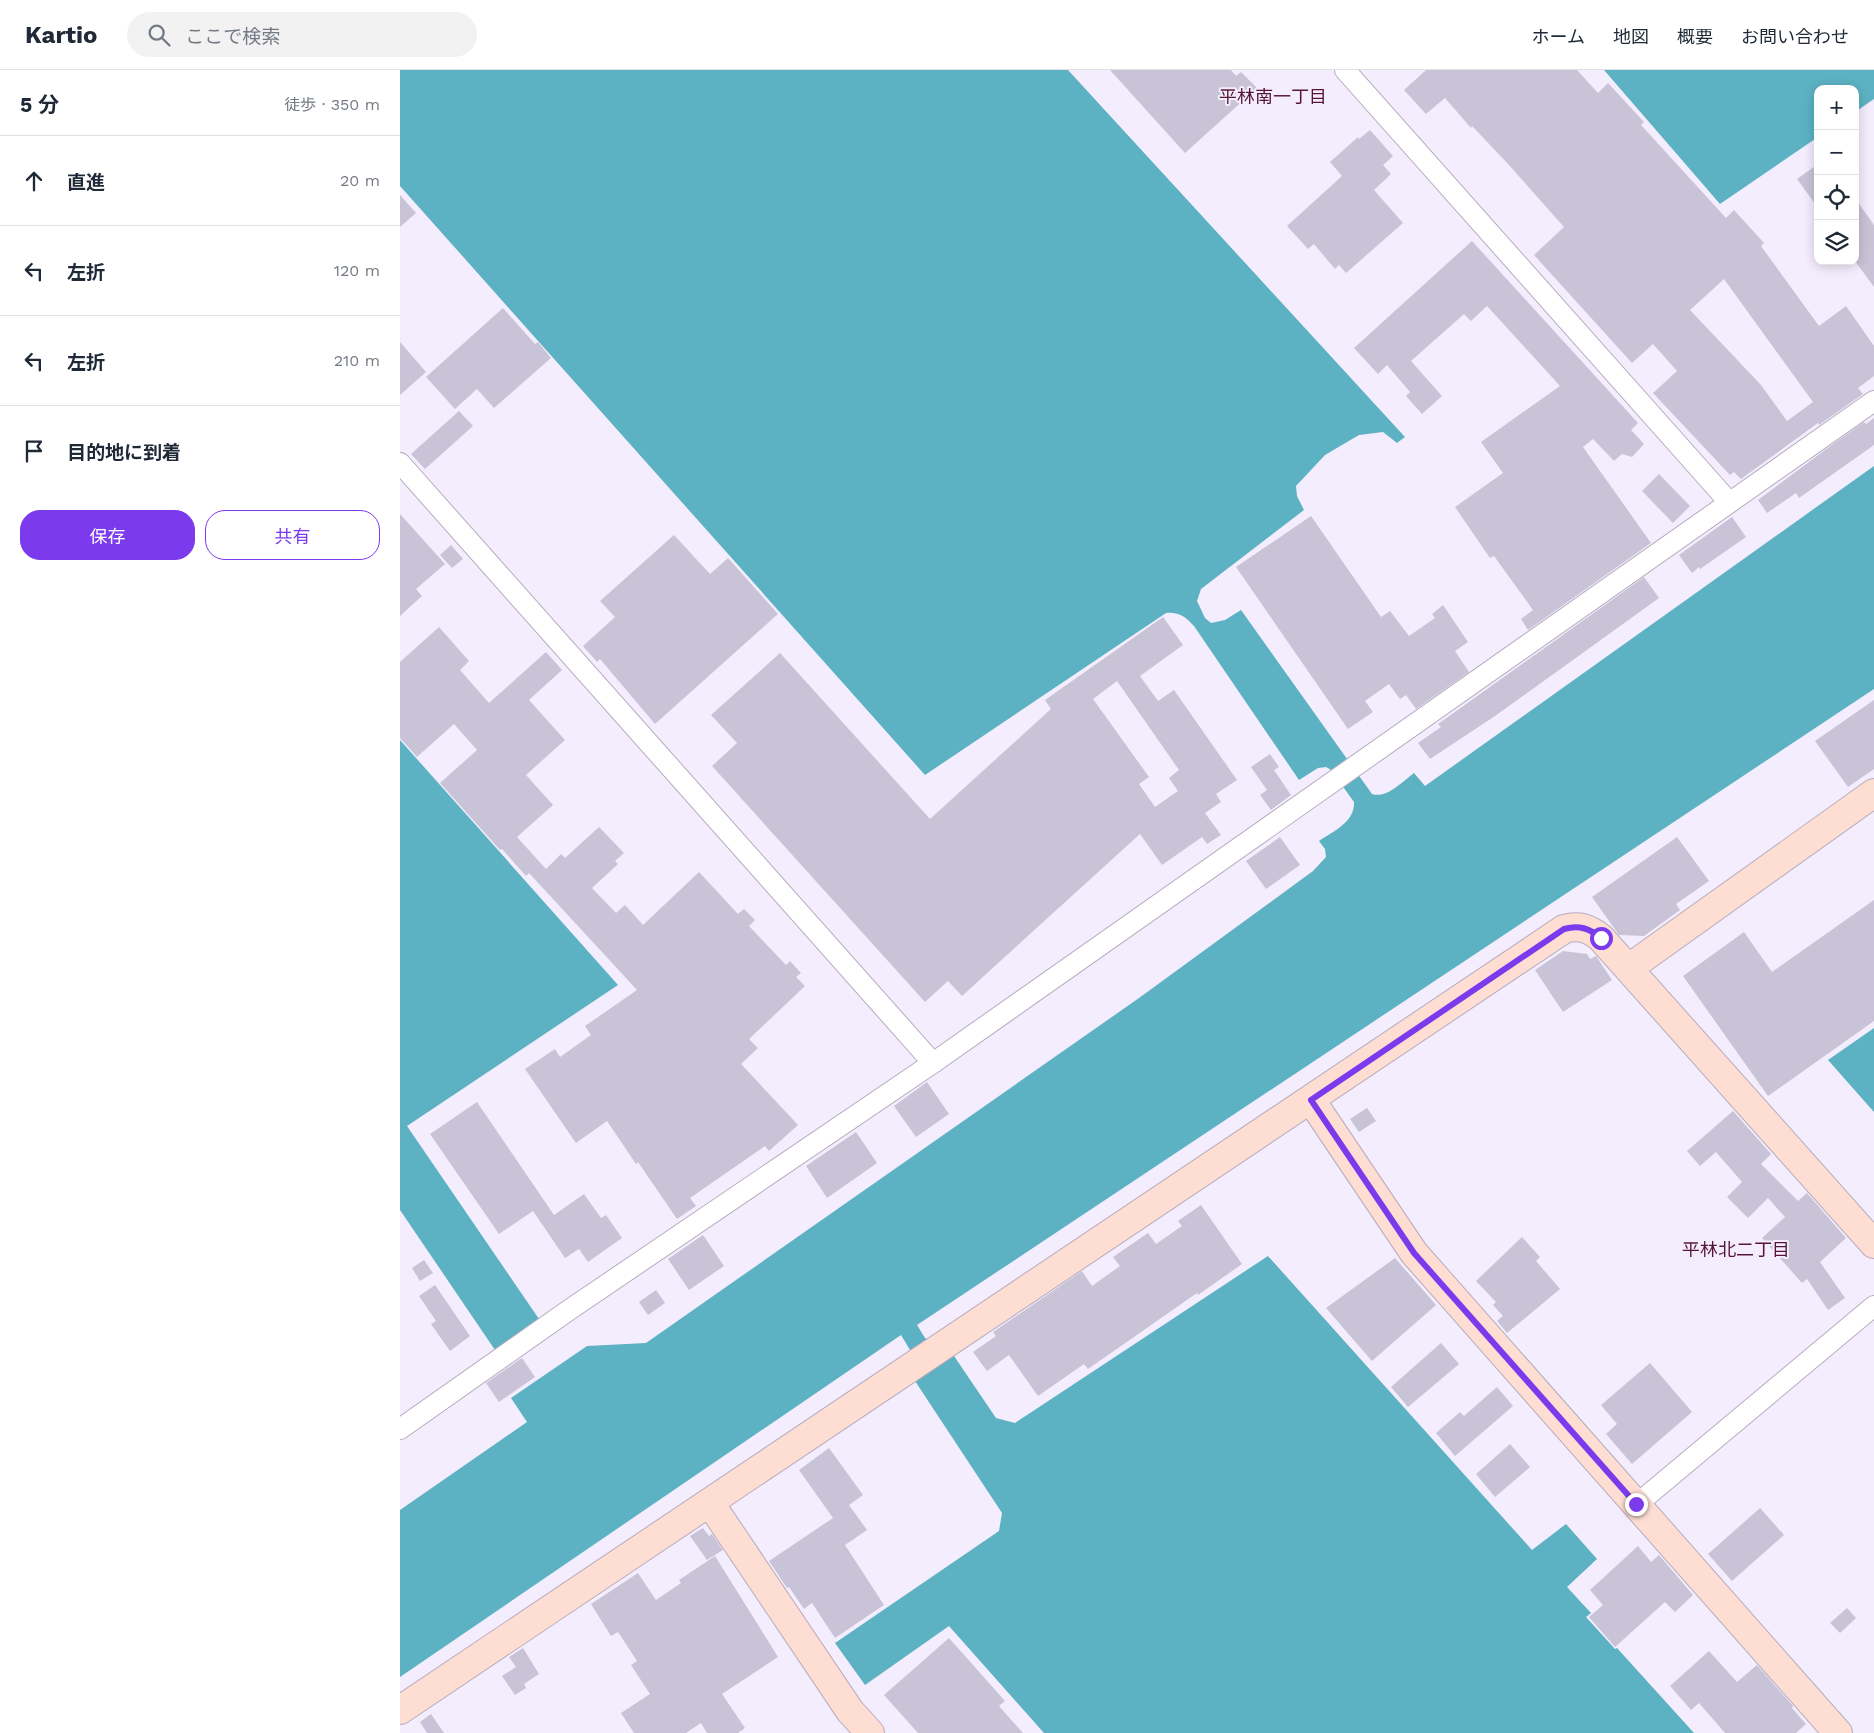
<!DOCTYPE html>
<html lang="ja">
<meta charset="utf-8">
<style>
:root{--surface:#fff;--page:#f2f2f3;--text:#1f2937;--muted:#747a83;--line:#e0e1e3;--accent:#7c3aed}
body{margin:0;font-family:"Work Sans","Noto Sans JP",sans-serif;background:var(--page);color:var(--text)}
.controls{position:absolute;right:15px;top:15px;display:grid;overflow:hidden;border-radius:10px;box-shadow:0 2px 12px #0003}
.controls button{width:45px;height:45px;display:grid;place-items:center;padding:0;border:0;border-bottom:1px solid var(--line);background:var(--surface);color:var(--text);font:25px sans-serif}
.stop{position:absolute;width:15px;height:15px;margin:-11px;border:4px solid #7c3aed;border-radius:50%;background:#fff}
.stop.end{background:#7c3aed;border-color:#fff;box-shadow:0 1px 5px #0008}
.list{margin:0;padding:0;list-style:none}
h2{display:flex;justify-content:space-between;align-items:center;height:65px;margin:0;padding:0 20px;font-size:21px}
h2 small{font-size:16px;font-weight:400;color:var(--muted)}
.list li{display:grid;grid-template-columns:32px 1fr auto;gap:15px;align-items:center;box-sizing:border-box;height:90px;padding:0 20px;border-top:1px solid var(--line)}
.list b{display:block;font-size:19px;white-space:nowrap}
.list em{font-size:16px;font-style:normal;color:var(--muted)}
.actions{display:flex;gap:10px;padding:15px 20px}
.actions a{flex:1;padding:11px 0;border:1px solid var(--accent);border-radius:20px;text-align:center;font-size:18px;color:var(--accent)}
.actions .main{background:var(--accent);color:#fff}
.icon{flex:none;width:28px;height:28px;fill:none;stroke:currentColor;stroke-width:2;stroke-linecap:round;stroke-linejoin:round}
.map{position:relative;flex:none;width:1474px;height:1663px;overflow:hidden}
header{display:flex;align-items:center;gap:30px;box-sizing:border-box;height:70px;padding:0 25px;background:var(--surface);border-bottom:1px solid var(--line)}
header strong{font-size:24px}
nav{display:flex;gap:28px;margin-inline-start:auto;font-size:18px}
.search{width:350px;height:45px;background:var(--page);display:flex;align-items:center;gap:12px;box-sizing:border-box;padding:0 18px;border-radius:28px;color:var(--muted);font-size:19px}
main{display:flex}
aside{flex:1;background:var(--surface)}
.map>svg:first-child{display:block}
</style>
<header>
<strong>Kartio</strong>
<div class="search"><svg class="icon" aria-label="search" viewBox="0 0 24 24"><circle cx="10" cy="10" r="6"/><path d="M15 15l6 6"/></svg>ここで検索</div>
<nav><a>ホーム</a><a>地図</a><a>概要</a><a>お問い合わせ</a></nav>
</header>
<main>
<aside>
<h2>5 分<small>徒歩 · 350 m</small></h2>
<ul class="list">
<li><svg class="icon" aria-label="ahead" viewBox="0 0 24 24"><path d="M12 20V5M6 11l6-6 6 6"/></svg><div><b>直進</b></div><em>20 m</em></li>
<li><svg class="icon" aria-label="left" viewBox="0 0 24 24"><path d="M17 20v-9H6M10 6l-5 5 5 5"/></svg><div><b>左折</b></div><em>120 m</em></li>
<li><svg class="icon" aria-label="left" viewBox="0 0 24 24"><path d="M17 20v-9H6M10 6l-5 5 5 5"/></svg><div><b>左折</b></div><em>210 m</em></li>
<li><svg class="icon" aria-label="arrive" viewBox="0 0 24 24"><path d="M6 21V4h12l-3 4 3 4H6"/></svg><div><b>目的地に到着</b></div></li>
</ul>
<div class="actions"><a class="main">保存</a><a>共有</a></div>
</aside>
<div class="map">
<svg width="1474" height="1663" viewBox="0 0 1474 1663">
<rect width="100%" height="100%" fill="#f4edfd"/>
<!-- water -->
<g fill="#5cb2c3">
<path d="M0 0H668L1005 367 997 373 983 362 959 365 925 385 896 416 897 426 904 440 801 519 797 531 805 548 811 553 825 550 841 540 972 724C987 729 1003 711 1014 703L1025 716 1474 396V619L517 1255 525 1268 554 1286 596 1348 615 1353 868 1186 1132 1480 1166 1454 1197 1489 1167 1517 1191 1543 1186 1547 1215 1579 1217 1578 1294 1663H644L549 1556 465 1615 435 1573 599 1461 602 1443 515 1311 510 1280 501 1265 0 1607V1440L127 1352 111 1328 187 1276 246 1273 739 928 913 801 926 787 925 779 919 771C934 761 955 752 954 732L931 700 926 697 918 698 899 710 794 556C785 547 780 542 766 543L525 705 0 116Z"/>
<path d="M1204 0H1474V29L1455 42V19H1418V67L1320 134Z"/>
<path d="M0 670 218 915 7 1056 139 1249 95 1280 0 1140Z"/>
<path d="M1474 958V1042L1428 990Z"/>
</g>
<!-- building -->
<g fill="#c9c3d7" fill-rule="evenodd">
<path d="M710 0H831L836 6 841 2 857 18 785 83Z"/>
<path d="M1026 0H1177L1198 23 1208 13 1244 52 1241 55 1326 148 1334 140 1364 173 1361 176 1419 256 1446 236 1474 276V306L1458 318 1463 324 1419 355 1418 353 1341 409 1334 402 1330 405 1253 323 1277 301 1253 274 1232 293 1134 185 1164 157 1109 95 1072 56 1071 58 1045 28 1026 44 1004 20ZM1324 209 1413 332 1387 351 1361 315 1290 240Z"/>
<path d="M970 60 993 86 983 95 991 104 974 120 1003 153 946 203 939 195 935 199 914 174 908 179 887 156 942 106 930 92 958 67 959 69Z"/>
<path d="M1418 94V138L1397 109Z"/>
<path d="M0 125 16 143 0 157Z"/>
<path d="M1455 128 1474 155V217L1455 191Z"/>
<path d="M1072 171 1238 353 1231 360 1244 374 1232 387 1222 384 1214 391 1193 369 1183 377 1251 473 1128 560 1121 549 1133 540 1094 486 1090 488 1055 437 1103 403 1081 372 1160 316 1087 236 1071 251 1064 244 1011 291 1042 326 1022 344 1006 326 1010 322 987 295 978 304 954 278Z"/>
<path d="M103 238 135 274 138 272 151 288 94 338 77 319 55 339 26 307Z"/>
<path d="M0 272 26 302 0 325Z"/>
<path d="M59 341 73 356 25 399 11 384Z"/>
<path d="M1474 348V375L1399 428 1396 423 1367 443 1358 430 1433 374 1464 352 1466 354Z"/>
<path d="M1259 404 1290 436 1273 453 1242 421Z"/>
<path d="M0 444 45 494 16 519 22 526 0 546Z"/>
<path d="M911 446 981 547 990 541 1009 566 1035 548 1032 544 1043 535 1068 572 1055 581 1069 602 1016 639 1006 625 1000 629 989 614 965 631 973 642 948 659 836 497Z"/>
<path d="M1332 447 1346 467 1300 499 1299 497 1292 503 1279 485Z"/>
<path d="M274 465 310 504 328 488 378 544 255 654 200 589 197 592 183 576 215 547 200 531Z"/>
<path d="M51 475 63 489 52 498 40 485Z"/>
<path d="M1244 507 1259 528 1095 646 1030 689 1018 673 1041 657 1038 654Z"/>
<path d="M763 547 783 575 740 606 758 631 774 620 837 710 816 724 821 732 805 743 821 765 807 774 802 767 762 795 740 764 562 926 548 911 525 932 312 696 337 673 311 645 380 583 530 749 651 639 645 630ZM717 611 779 700 769 708 778 721 755 737 739 714 749 707 693 629Z"/>
<path d="M39 557 69 591 60 600 89 633 146 582 162 600 129 630 165 670 126 705 153 735 117 767 146 799 161 784 165 788 199 757 224 783 215 791 218 794 192 818 216 843 225 835 243 855 299 802 338 844 344 839 355 850 349 856 386 895 390 891 401 903 396 907 405 916 349 969 358 978 341 994 398 1055 369 1081 365 1076 290 1128 296 1136 277 1149 238 1092 236 1094 207 1051 176 1073 125 999 155 979 160 987 191 965 185 956 237 920 129 803 126 806 102 779 100 780 40 713 77 680 54 654 17 687 0 668V592Z"/>
<path d="M1474 630V699L1448 717 1415 671Z"/>
<path d="M870 684 879 697 874 700 891 725 871 740 860 725 867 720 851 697Z"/>
<path d="M880 767 900 795 866 819 846 791Z"/>
<path d="M1277 767 1309 811 1276 834 1280 840 1244 866 1219 865 1192 827Z"/>
<path d="M1474 830V951L1368 1026 1283 906 1344 862 1372 902Z"/>
<path d="M1163 881 1187 884 1190 889 1196 886 1212 910 1163 942 1135 900Z"/>
<path d="M527 1012 549 1044 516 1067 494 1036Z"/>
<path d="M77 1032 154 1145 184 1124 201 1148 206 1145 222 1168 188 1192 179 1179 165 1188 133 1141 99 1164 30 1064Z"/>
<path d="M967 1038 976 1051 959 1062 950 1049Z"/>
<path d="M1333 1041 1371 1084 1361 1094 1398 1131 1407 1123 1446 1168 1420 1192 1445 1228 1428 1240 1407 1209 1402 1213 1362 1168 1385 1147 1368 1128 1348 1148 1327 1127 1342 1112 1316 1082 1300 1096 1287 1081Z"/>
<path d="M456 1062 477 1093 427 1128 406 1096Z"/>
<path d="M801 1135 842 1194 798 1225 797 1223 688 1299 684 1294 638 1326 609 1285 587 1301 573 1282 596 1266 593 1262 682 1201 692 1216 720 1196 713 1187 748 1163 756 1174 782 1156 778 1151Z"/>
<path d="M303 1165 324 1196 289 1220 268 1189Z"/>
<path d="M1122 1167 1140 1187 1136 1191 1160 1219 1107 1263 1097 1251 1103 1246 1093 1235 1096 1232 1076 1211Z"/>
<path d="M995 1188 1036 1235 972 1291 926 1238Z"/>
<path d="M24 1190 33 1203 20 1211 12 1198Z"/>
<path d="M35 1215 70 1266 50 1281 31 1254 36 1251 19 1226Z"/>
<path d="M256 1220 265 1233 248 1245 239 1232Z"/>
<path d="M1041 1273 1059 1294 1008 1337 991 1317Z"/>
<path d="M122 1288 135 1307 99 1332 86 1313Z"/>
<path d="M1250 1293 1292 1342 1232 1394 1206 1364 1217 1354 1201 1335Z"/>
<path d="M1097 1317 1113 1336 1055 1386 1036 1363 1060 1342 1064 1346Z"/>
<path d="M1110 1374 1130 1397 1095 1427 1076 1404Z"/>
<path d="M429 1378 463 1425 449 1435 467 1460 445 1475 484 1535 435 1568 412 1533 404 1539 389 1517 387 1518 369 1491 433 1448 399 1400Z"/>
<path d="M1360 1438 1384 1465 1332 1511 1308 1484Z"/>
<path d="M303 1458 309 1466 312 1464 323 1480 307 1490 290 1466Z"/>
<path d="M1238 1476 1251 1492 1259 1485 1293 1525 1275 1542 1265 1532 1215 1577 1189 1547 1203 1535 1190 1520Z"/>
<path d="M315 1486 378 1587 322 1624 345 1658 338 1663H307L301 1653 286 1663H234L221 1643 250 1624 231 1595 237 1591 218 1562 211 1566 191 1534 238 1503 256 1530 281 1513 279 1510Z"/>
<path d="M1447 1538 1456 1548 1440 1563 1430 1553Z"/>
<path d="M549 1568 605 1631 599 1636 623 1663H518L484 1625Z"/>
<path d="M123 1578 139 1604 124 1614 126 1618 115 1625 102 1606 116 1597 109 1587Z"/>
<path d="M1309 1581 1337 1612 1357 1595 1393 1636 1392 1638 1406 1654 1396 1663H1325L1299 1633 1291 1640 1270 1616Z"/>
<path d="M31 1644 44 1663H27L20 1652Z"/>
</g>
<g fill="none" stroke-linecap="round" stroke-linejoin="round">
<!-- street casing -->
<g stroke="#b5acbf" stroke-width="22">
<g id="street">
<path d="M945 0 1329 432"/>
<path d="M0 393 533 993"/>
<path d="M0 1359 169 1240 533 993 1474 331"/>
<path d="M1236 1435 1474 1236"/>
</g>
</g>
<!-- secondary casing -->
<g stroke="#b5acbf" stroke-width="30">
<g id="secondary">
<path d="M1229 898 1474 723"/>
<path d="M911 1030 1014 1183 1438 1663"/>
<path d="M310 1433 450 1641 470 1663"/>
<path d="M0 1640 1164 859C1179 855 1189 858 1201 868L1474 1174"/>
</g>
</g>
<!-- street -->
<use href="#street" stroke="#fff" stroke-width="20"/>
<!-- secondary -->
<use href="#secondary" stroke="#feded3" stroke-width="28"/>
</g>
<g fill="none" stroke-linecap="round" stroke-linejoin="round">
<!-- route -->
<path stroke="#7c3aed" stroke-width="6" d="M1201 868C1189 858 1179 855 1164 859L911 1030 1014 1183 1236 1434"/>
</g>
<g text-anchor="middle" dominant-baseline="central" stroke-width="4" stroke-linejoin="round" paint-order="stroke">
<!-- neighbourhood labels -->
<g font-size="18" fill="#561535" stroke="#f4edfd">
<text x="873" y="26">平林南一丁目</text>
<text x="1336" y="1179">平林北二丁目</text>
</g>
</g>
</svg>
<div class="controls">
<button>+</button>
<button>−</button>
<button><svg class="icon" aria-label="locate" viewBox="0 0 24 24"><circle cx="12" cy="12" r="6"/><path d="M12 2v4M12 18v4M2 12h4M18 12h4"/></svg></button>
<button><svg class="icon" aria-label="layers" viewBox="0 0 24 24"><path d="M12 4l9 5-9 5-9-5zM3 14l9 5 9-5"/></svg></button>
</div>
<div class="stop" style="left:1201px;top:868px"></div>
<div class="stop end" style="left:1236px;top:1434px"></div>
</div>
</main>
